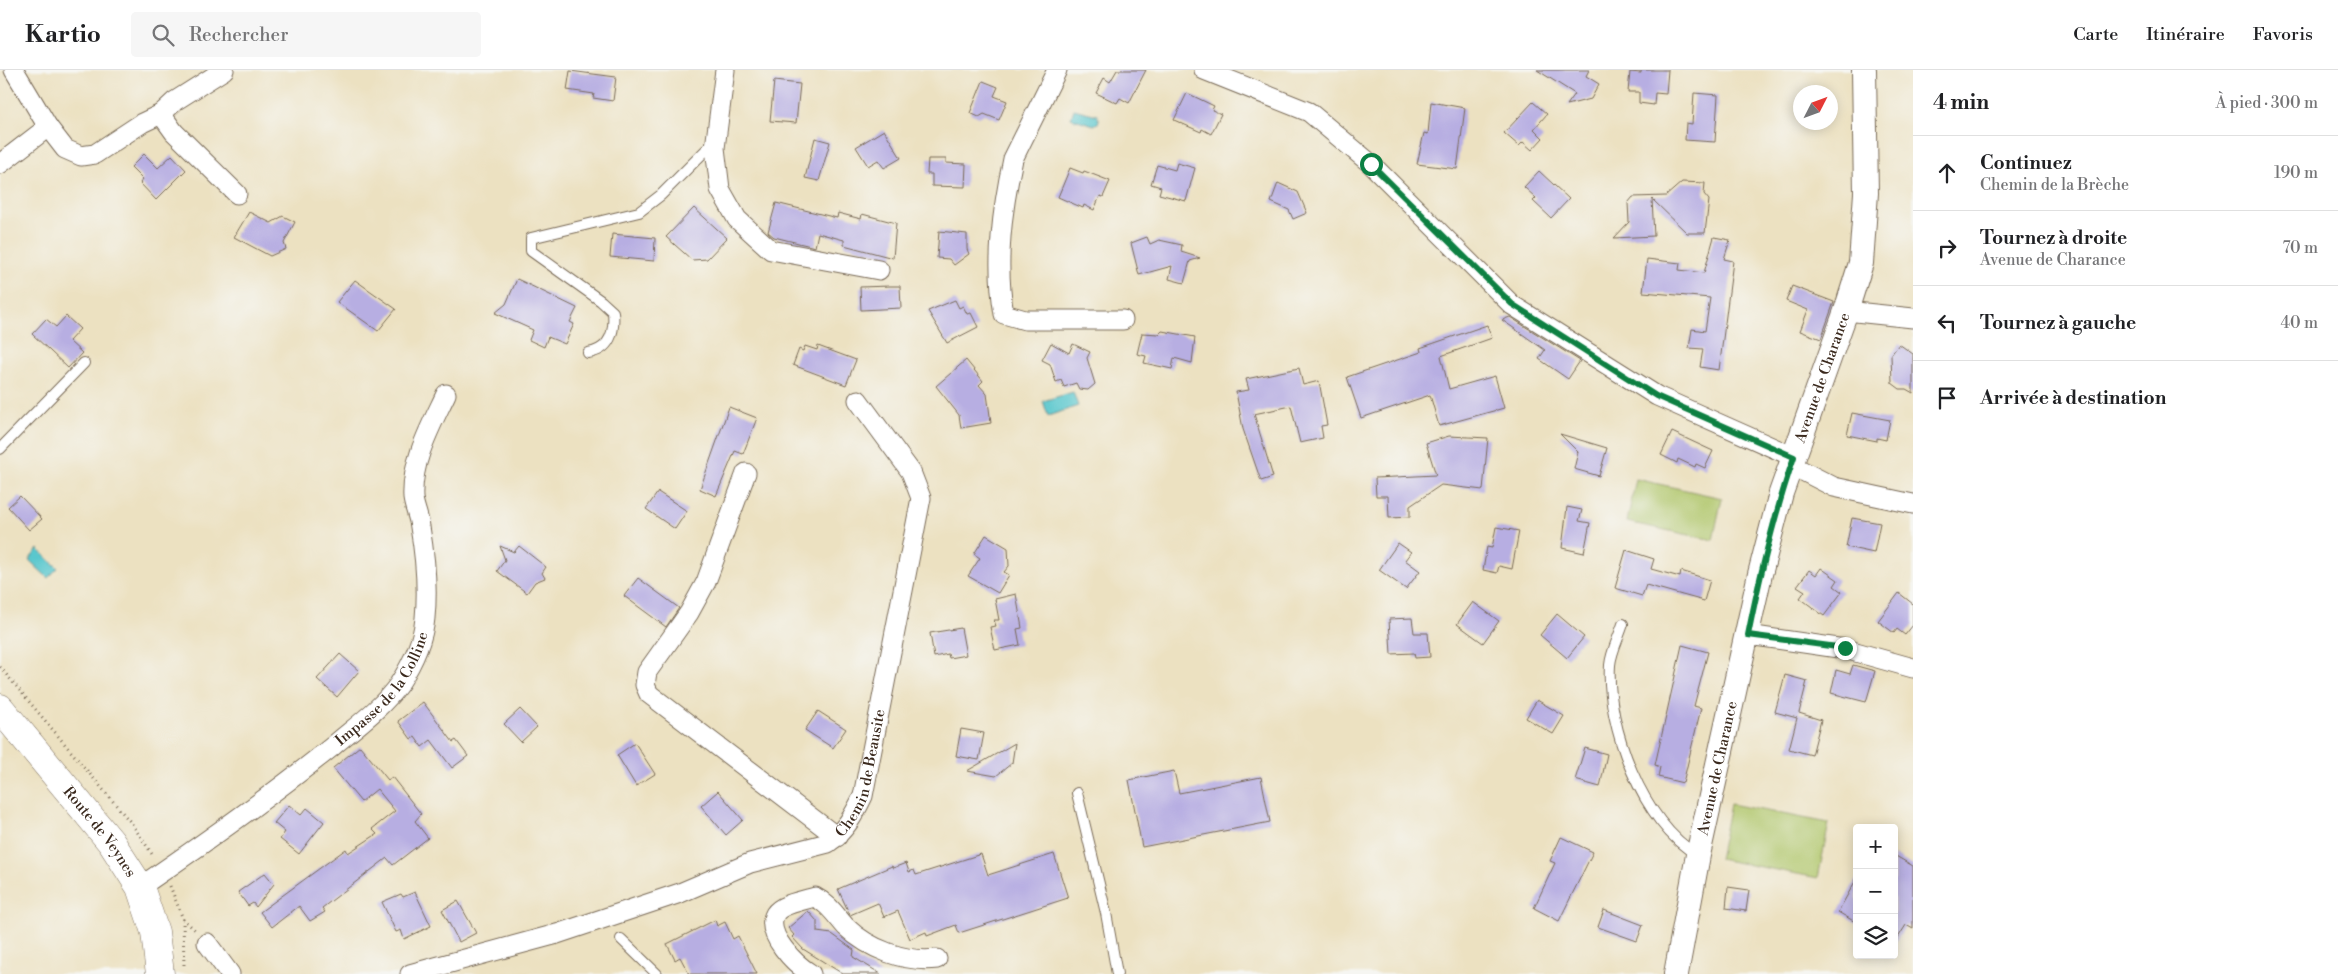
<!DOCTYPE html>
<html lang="fr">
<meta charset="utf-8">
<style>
:root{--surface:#fff;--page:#f6f6f6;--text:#202124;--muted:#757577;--line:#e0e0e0}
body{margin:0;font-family:"Libre Bodoni",serif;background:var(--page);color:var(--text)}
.controls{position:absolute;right:15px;bottom:15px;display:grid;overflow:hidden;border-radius:5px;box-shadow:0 2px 12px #0003}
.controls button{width:45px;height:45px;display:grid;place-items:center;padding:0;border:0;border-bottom:1px solid var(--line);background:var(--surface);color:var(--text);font:25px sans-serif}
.compass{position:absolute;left:1793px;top:15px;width:45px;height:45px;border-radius:50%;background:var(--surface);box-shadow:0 2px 12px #0003;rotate:48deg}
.stop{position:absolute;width:15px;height:15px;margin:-11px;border:4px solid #0b8043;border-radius:50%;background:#fff}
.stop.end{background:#0b8043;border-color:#fff;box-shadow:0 1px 5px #0008}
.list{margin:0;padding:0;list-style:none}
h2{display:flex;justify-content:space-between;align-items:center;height:65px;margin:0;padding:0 20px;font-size:21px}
h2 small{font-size:16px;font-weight:400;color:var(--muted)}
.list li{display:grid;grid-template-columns:32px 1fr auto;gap:15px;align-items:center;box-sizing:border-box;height:75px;padding:0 20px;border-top:1px solid var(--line)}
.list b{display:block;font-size:19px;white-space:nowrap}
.list p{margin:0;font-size:16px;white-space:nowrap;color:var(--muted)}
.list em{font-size:16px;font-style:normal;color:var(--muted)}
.icon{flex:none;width:28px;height:28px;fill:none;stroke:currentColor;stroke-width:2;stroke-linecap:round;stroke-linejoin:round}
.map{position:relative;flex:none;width:1913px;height:904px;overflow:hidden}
header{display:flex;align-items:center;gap:30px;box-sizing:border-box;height:70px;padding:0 25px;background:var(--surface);border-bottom:1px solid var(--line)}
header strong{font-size:24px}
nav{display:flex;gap:28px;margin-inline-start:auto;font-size:18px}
.search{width:350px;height:45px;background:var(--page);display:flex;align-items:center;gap:12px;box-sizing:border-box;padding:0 18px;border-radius:5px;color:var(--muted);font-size:19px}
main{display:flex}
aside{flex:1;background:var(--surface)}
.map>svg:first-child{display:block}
</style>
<header>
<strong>Kartio</strong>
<div class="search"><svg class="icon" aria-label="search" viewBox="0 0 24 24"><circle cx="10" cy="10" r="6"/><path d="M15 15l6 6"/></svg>Rechercher</div>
<nav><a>Carte</a><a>Itinéraire</a><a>Favoris</a></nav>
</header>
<main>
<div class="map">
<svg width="1913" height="904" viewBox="0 0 1913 904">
<rect width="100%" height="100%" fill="#f6f6f2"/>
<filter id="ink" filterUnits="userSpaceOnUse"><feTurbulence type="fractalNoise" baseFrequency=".02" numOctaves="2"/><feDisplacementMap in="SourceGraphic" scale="10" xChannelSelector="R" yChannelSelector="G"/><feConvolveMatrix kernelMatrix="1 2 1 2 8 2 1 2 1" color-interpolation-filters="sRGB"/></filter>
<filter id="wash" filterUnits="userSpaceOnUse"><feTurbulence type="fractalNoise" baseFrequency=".0096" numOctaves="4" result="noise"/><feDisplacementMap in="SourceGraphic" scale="20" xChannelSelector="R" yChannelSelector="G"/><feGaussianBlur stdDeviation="1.12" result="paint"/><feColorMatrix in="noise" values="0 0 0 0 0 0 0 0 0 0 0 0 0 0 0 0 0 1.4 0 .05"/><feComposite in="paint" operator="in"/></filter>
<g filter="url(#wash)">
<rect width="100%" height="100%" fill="#ece1c1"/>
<!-- green -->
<g fill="#b0c66b" stroke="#767844">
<path d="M1636 409 1722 428 1713 470 1627 452Z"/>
<path d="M1730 734 1829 753 1818 808 1719 789Z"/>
</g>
<!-- water -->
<g fill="#5ac7cd" stroke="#4a7876">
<path d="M1074 39 1097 45 1099 50 1098 53 1094 55 1071 48Z"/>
<path d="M1073 322 1078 336 1048 346 1043 331Z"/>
<path d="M38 479 58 498 48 508 29 490Z"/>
</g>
<g id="blocks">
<!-- building -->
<g fill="#b7aee2">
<path d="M1117 0H1146L1129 33 1120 28 1117 33 1096 23 1104 8 1110 12Z"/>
<path d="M1537 0H1589L1586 6 1599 14 1591 29 1567 35 1575 24Z"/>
<path d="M1641 0H1668L1666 24 1655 23 1654 35 1639 33V22H1628L1630 2 1641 3Z"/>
<path d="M570 1 616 7 613 31 593 28 594 24 567 20Z"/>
<path d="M774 11 800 14 796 53 770 51Z"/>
<path d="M983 11 998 17 994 26 1007 31 999 50 984 44 979 47 970 43Z"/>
<path d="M1187 23 1214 36 1212 40 1221 44 1211 64 1202 59 1201 62 1174 50Z"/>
<path d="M1694 23 1718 25 1715 72 1685 70 1686 53 1692 54Z"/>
<path d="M1431 32 1465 38 1457 99 1417 94 1424 63 1428 64Z"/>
<path d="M1533 32 1547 44 1534 59 1543 68 1532 80 1523 72 1519 76 1504 63Z"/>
<path d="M884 60 901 88 884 98 878 90 868 96 856 77Z"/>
<path d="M815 68 830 72 819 111 805 108Z"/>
<path d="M144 84 158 98 172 85 186 100 156 130 140 113 143 109 131 97Z"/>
<path d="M928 89H946V93L966 94 965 117 932 116V104H927Z"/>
<path d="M1177 93 1195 98 1186 131 1159 124 1161 117 1151 114 1157 95 1175 100Z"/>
<path d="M1070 98 1083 103 1084 101 1110 111 1103 127 1100 126 1094 140 1084 135 1083 138 1058 127Z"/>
<path d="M1539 101 1569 129 1551 148 1533 131 1536 128 1524 117Z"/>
<path d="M1682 112 1705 113 1704 124 1709 130 1705 163H1687L1652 129 1654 166 1614 168 1629 152 1628 133 1633 127 1666 126Z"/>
<path d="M1278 113 1298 122 1307 143 1293 149 1289 140 1271 132Z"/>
<path d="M776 133 837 148 838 143 861 149 862 144 896 153 893 188 844 175V170L818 163 815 177 774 167 768 162Z"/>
<path d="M694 138 727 168 707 189 692 190 666 167Z"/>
<path d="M249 142 271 153 283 146 295 152 284 173 286 179 270 186 234 167Z"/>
<path d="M939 161 967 164V179L969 184 954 195 949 189 937 188Z"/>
<path d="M612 164 655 168 654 191 610 187Z"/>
<path d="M1147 167 1150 174 1159 170 1182 175 1181 182 1200 188 1190 191 1184 213 1169 209 1172 196 1139 205 1131 173Z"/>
<path d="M1714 167 1730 170 1724 189 1733 191 1719 300 1700 297 1703 279 1689 278 1692 259 1705 261 1710 228 1643 222 1647 189 1680 193 1679 200 1704 203Z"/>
<path d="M517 209 577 238 570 252 574 254 565 274 548 267 544 277 529 270 533 260 495 243 506 234Z"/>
<path d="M355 210 396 239 378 261 337 232Z"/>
<path d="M890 216H900L901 238 861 240 860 217Z"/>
<path d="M1792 216 1834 232 1821 269 1800 261 1808 240 1786 231Z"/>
<path d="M955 230 959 238 963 236 967 244 971 243 978 257 947 273 928 241Z"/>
<path d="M66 246 80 259 69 271 82 283 68 298 32 264 46 249 56 257Z"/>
<path d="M1510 247 1580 291 1568 309 1539 289 1545 280 1502 250Z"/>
<path d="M1487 255 1492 268 1441 286 1449 319 1495 306 1504 338 1439 356 1430 325 1361 348 1347 307 1421 282 1420 278Z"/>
<path d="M1162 261 1195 267 1192 293 1174 288 1172 299 1144 293 1146 286 1137 284 1142 263 1159 264Z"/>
<path d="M1051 273 1069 283 1073 274 1090 282 1087 288 1095 314 1088 320 1079 319 1076 313 1064 317 1061 310 1056 312 1050 294 1042 290Z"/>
<path d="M1899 274 1913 284V323L1906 319H1900L1892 313 1891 285Z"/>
<path d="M805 276 817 280 818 276 856 290 846 315 793 295 799 279 803 281Z"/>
<path d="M966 290 983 311 979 315 987 324 991 353 961 358 959 345 936 316Z"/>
<path d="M1299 298 1303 315 1319 311 1327 355 1321 356 1323 368 1300 373 1291 336 1254 344 1273 407 1261 411 1243 359 1236 322 1249 320 1246 309Z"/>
<path d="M729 337 757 348 743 384 735 381 716 426 700 419Z"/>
<path d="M1852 343 1890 350 1886 370 1877 368V371L1847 365Z"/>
<path d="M1672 362 1713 381 1705 398 1696 394 1695 397 1678 389 1677 393 1661 385Z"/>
<path d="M1560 364 1607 378 1599 406 1574 399 1578 382Z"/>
<path d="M1449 366 1488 368 1483 420 1441 415 1410 436V447L1389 448 1388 426H1376L1375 408 1436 405 1426 373Z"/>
<path d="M658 422 687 441 675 459 646 439Z"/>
<path d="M20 426 42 449 29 460 8 437Z"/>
<path d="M1567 437 1582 440 1579 451 1590 453 1584 483 1562 478Z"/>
<path d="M1852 448 1880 453 1874 483 1846 477Z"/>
<path d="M1496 457 1519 461 1512 499 1499 496 1497 503 1483 500 1487 477 1492 478Z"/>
<path d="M986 465 1008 478 1009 496 1004 502 1009 505 998 523 968 506 980 488 974 484Z"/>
<path d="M1398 473 1411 482 1405 490 1420 501 1406 519 1379 500Z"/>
<path d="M500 476 514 482 519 476 546 497 542 503 545 508 535 512 527 523 497 501 505 490Z"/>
<path d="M1626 480 1654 489 1651 499 1680 507 1681 501 1710 510 1704 531 1646 515 1642 526 1615 518Z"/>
<path d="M1821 498 1838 510 1834 516 1842 522 1824 546 1800 528 1805 521 1797 516 1809 500 1816 505Z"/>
<path d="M638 508 679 538 666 557 624 526Z"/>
<path d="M1899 523 1913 534V555L1905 565 1897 559 1894 563 1878 551Z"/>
<path d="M1016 524 1022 558 1017 559 1020 575 995 580 990 557 996 556 994 550H999L995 529Z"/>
<path d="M1473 532 1499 551 1483 573 1457 554Z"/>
<path d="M1557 544 1584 567 1567 588 1540 565Z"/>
<path d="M1412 548 1414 563H1428L1430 587 1415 588 1414 583 1391 584 1389 549Z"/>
<path d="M961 558 966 585 949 588 948 584 934 587 930 563Z"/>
<path d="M1682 575 1708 582 1694 636 1701 638 1683 713 1658 707 1660 697 1655 695Z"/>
<path d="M340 584 359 601 337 627 317 609Z"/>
<path d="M1853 595 1875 601 1866 632 1831 623 1836 600 1850 604Z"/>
<path d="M1785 605 1807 611 1799 643 1821 650 1812 685 1789 679 1797 648 1775 642Z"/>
<path d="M1537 630 1564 646 1553 664 1526 648Z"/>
<path d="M423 632 453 672 456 670 468 686 452 698 431 670 422 677 415 667 411 669 398 651Z"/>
<path d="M520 639 537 657 521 672 504 654Z"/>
<path d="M818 641 846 659 833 678 805 660Z"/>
<path d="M961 659 984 663 979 690 956 686Z"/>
<path d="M635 673 655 704 636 716 617 685Z"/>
<path d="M1015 673 1012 693 996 706 967 701Z"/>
<path d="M360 676 388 710 392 707 421 744 415 751 428 768 393 795 387 788 322 838 325 842 310 851 299 836 272 857 260 842 346 779 348 783 377 764 372 759 395 741 377 719 361 732 333 698Z"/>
<path d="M1585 678 1607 684 1600 717 1575 710Z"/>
<path d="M1174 701 1179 723 1261 707 1270 752 1142 777 1129 710Z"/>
<path d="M718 721 743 750 726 765 701 736Z"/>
<path d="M289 735 301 745 307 738 324 752 299 784 280 769 285 762 274 753Z"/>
<path d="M1561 767 1593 782 1559 851 1534 838 1555 793 1550 791Z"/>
<path d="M981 784 988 805 1054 784 1068 828 959 863 956 855 927 866 926 862 910 869 898 841 884 847 878 833 850 845 838 819 892 796 893 798 906 793 909 802 914 800 916 805Z"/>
<path d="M1894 785 1913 796V859L1906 855 1894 874Z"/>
<path d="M265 803 274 814 256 837 253 833 248 836 238 822Z"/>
<path d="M1857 808V853L1838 842Z"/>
<path d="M1728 817 1749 820 1746 841 1726 838Z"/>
<path d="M415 822 431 856 404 869 401 860 396 862 382 832 401 824 403 827Z"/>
<path d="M458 831 476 863 459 872 442 840Z"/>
<path d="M1604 840 1643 855 1637 871 1598 857Z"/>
<path d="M808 841 817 851V862L832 864 854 880 853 887 881 904H843L803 879 792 867 794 865 788 858Z"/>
<path d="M715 850 717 856 725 852 733 869 738 866 757 904H689L680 887 675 890 667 874Z"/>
</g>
</g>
</g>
<g filter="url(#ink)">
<use href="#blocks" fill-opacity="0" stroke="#796a57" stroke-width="1"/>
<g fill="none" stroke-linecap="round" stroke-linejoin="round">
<!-- service casing -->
<g stroke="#796a57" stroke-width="12">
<g id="service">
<path d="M588 283C610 280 615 262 613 242L601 231 531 181V168L639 142 661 125 715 71"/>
<path d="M0 379 84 293"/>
<path d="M1623 554C1619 567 1611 582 1610 595 1606 655 1643 755 1698 785"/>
<path d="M1077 723 1106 843 1117 904"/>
<path d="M621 869 657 904"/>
</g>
</g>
<!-- minor casing -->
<g stroke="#796a57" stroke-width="21">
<g id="minor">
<path d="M14 0 48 57 65 79 81 86 95 84 142 53 161 44 175 31 224 0"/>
<path d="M725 0 715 78 720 119 737 149 771 180 879 200"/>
<path d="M1057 0 1013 89C1002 140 995 193 1004 244L1025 250H1123"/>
<path d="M1204 0 1309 42 1371 94 1512 235 1657 326 1794 387"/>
<path d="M161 44 174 62 237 124"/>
<path d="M0 94 48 57"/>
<path d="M1846 241 1913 248"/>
<path d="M1791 395 1834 417 1913 434"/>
<path d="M746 403 706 512 689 543 647 602 645 615 649 624 837 767"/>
<path d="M1748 565 1845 579 1913 598"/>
<path id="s1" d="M140 817C206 772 271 726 333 676 355 657 382 638 399 614 412 594 423 572 425 548 428 518 425 486 420 457 419 447 414 437 413 428 411 391 431 356 446 324"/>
<path d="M207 873 230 904"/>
<path id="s2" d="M410 904 557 864 680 823 750 793 828 773C845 761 854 745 863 726L921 428 911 402 858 330"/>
<path d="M811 904C796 895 764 864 775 844 781 834 805 830 815 827 829 834 836 846 846 857 869 879 905 893 937 889"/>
</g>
</g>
<!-- tertiary casing -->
<g stroke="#796a57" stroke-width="26">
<g id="tertiary">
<path id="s3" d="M1676 904 1698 785 1760 504 1781 423 1846 241 1861 193 1866 123 1864 0"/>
</g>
</g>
<!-- primary casing -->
<g stroke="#796a57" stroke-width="29">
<g id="primary">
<path id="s4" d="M0 638 111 772 140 817 155 862 160 904"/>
</g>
</g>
<!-- path -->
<g stroke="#796a57" stroke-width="3" stroke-dasharray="1 4" stroke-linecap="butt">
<path d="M0 597 132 754 154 787"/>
<path d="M170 816 183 849 195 860"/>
<path d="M183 849 184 896"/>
</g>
<!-- service -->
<use href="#service" stroke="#fff" stroke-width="10"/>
<!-- minor -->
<use href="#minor" stroke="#fff" stroke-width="19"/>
<!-- tertiary -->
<use href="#tertiary" stroke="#fff" stroke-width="24"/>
<!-- primary -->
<use href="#primary" stroke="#fff" stroke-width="28"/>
</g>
</g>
<g fill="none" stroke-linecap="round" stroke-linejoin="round" filter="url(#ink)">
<!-- route -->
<path stroke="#0b8043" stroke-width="6" d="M1371 94 1512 234 1656 326 1794 387C1774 445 1760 505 1748 565L1845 578"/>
</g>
<g text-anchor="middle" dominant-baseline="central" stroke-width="4" stroke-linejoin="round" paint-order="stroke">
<!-- street labels -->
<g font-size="15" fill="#3b2a1e" stroke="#f6f6f2">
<text stroke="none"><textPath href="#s3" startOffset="615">Avenue de Charance</textPath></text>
<text stroke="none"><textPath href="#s1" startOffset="316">Impasse de la Colline</textPath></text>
<text stroke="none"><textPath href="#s3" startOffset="210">Avenue de Charance</textPath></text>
<text stroke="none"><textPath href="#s2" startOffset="519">Chemin de Beausite</textPath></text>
<text stroke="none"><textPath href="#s4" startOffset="159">Route de Veynes</textPath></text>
</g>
</g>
</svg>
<div class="controls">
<button>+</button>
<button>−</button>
<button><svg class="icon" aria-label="layers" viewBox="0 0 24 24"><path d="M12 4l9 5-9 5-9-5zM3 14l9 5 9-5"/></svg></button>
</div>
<svg class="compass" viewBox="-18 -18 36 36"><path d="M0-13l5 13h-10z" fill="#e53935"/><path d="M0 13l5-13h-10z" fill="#757577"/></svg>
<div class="stop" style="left:1371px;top:94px"></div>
<div class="stop end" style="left:1845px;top:578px"></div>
</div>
<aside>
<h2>4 min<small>À pied · 300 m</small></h2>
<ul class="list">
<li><svg class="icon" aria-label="ahead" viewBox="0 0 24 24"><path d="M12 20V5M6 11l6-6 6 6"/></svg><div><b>Continuez</b><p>Chemin de la Brèche</p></div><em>190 m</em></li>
<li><svg class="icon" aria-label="right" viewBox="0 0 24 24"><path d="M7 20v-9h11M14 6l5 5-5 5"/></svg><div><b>Tournez à droite</b><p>Avenue de Charance</p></div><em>70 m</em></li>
<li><svg class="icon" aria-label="left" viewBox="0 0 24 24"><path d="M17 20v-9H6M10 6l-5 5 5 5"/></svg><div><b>Tournez à gauche</b></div><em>40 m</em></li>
<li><svg class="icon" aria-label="arrive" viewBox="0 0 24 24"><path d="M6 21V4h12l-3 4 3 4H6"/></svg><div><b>Arrivée à destination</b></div></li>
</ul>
</aside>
</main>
